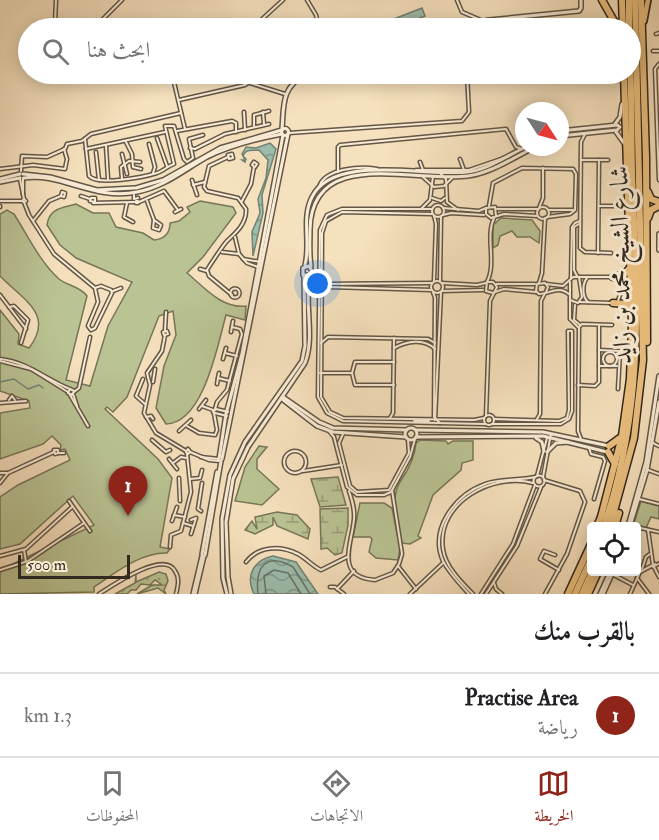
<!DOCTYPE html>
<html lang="ar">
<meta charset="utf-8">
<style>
:root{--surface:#fff;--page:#f2f2f2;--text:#202124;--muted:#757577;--line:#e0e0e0;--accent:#8f2418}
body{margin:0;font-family:"IM FELL Double Pica",Amiri,serif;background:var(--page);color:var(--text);direction:rtl}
.controls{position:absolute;right:18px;bottom:18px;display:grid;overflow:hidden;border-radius:6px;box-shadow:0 3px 15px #0003}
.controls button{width:54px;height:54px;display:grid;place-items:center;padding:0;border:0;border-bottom:2px solid var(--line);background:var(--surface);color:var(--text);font:30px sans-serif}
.compass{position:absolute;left:515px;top:102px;width:54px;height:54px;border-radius:50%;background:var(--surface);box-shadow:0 3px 15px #0003;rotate:126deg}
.scale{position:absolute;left:18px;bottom:15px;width:112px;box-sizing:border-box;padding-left:6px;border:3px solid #32291f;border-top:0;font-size:16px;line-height:21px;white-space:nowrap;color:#32291f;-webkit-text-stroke:4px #f9ecd5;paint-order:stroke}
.you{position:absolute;left:318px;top:284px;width:21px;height:21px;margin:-15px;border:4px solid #fff;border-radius:50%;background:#1a73e8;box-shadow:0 0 0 9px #1a73e833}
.badge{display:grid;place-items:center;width:39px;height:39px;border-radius:50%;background:var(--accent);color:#fff;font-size:20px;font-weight:700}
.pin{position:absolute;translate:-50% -50px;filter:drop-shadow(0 2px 3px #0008)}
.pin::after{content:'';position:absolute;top:32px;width:21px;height:18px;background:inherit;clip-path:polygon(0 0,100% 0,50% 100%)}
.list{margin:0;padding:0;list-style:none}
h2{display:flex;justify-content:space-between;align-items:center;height:78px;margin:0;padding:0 24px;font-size:26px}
h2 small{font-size:20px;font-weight:400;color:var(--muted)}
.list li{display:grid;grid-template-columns:39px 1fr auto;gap:18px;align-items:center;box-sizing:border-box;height:84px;padding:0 24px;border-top:2px solid var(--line)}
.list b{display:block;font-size:22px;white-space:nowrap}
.list p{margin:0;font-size:20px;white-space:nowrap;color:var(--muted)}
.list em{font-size:20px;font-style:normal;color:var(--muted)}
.icon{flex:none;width:33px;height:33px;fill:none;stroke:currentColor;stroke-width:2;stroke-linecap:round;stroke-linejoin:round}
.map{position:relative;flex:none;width:659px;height:594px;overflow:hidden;direction:ltr}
.search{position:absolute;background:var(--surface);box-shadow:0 3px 15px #0003;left:18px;right:18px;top:18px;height:66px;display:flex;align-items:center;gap:15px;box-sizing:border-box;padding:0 21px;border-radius:33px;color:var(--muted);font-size:22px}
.sheet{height:162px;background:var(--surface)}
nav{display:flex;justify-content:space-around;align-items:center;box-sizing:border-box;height:84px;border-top:2px solid var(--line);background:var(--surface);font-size:16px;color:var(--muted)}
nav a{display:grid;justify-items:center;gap:3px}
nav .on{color:var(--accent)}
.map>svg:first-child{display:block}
</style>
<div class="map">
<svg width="659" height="594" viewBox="0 0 659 594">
<defs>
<pattern id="wetland-marsh" width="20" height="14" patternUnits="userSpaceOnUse" patternTransform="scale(1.5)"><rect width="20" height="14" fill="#bac393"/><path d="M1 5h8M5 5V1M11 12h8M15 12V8" fill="none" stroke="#989e77"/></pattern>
<pattern id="park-dots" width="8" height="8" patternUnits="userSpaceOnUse" patternTransform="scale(1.5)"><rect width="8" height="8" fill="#bac393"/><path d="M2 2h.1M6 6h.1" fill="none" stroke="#989e77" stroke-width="1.8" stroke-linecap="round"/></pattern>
<pattern id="water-waves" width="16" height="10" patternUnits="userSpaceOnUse" patternTransform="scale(1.5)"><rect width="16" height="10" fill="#9dbead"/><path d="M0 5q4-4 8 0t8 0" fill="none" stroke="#819a8c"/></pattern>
</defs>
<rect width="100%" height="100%" fill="#f6e1be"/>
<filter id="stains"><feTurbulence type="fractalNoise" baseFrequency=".00333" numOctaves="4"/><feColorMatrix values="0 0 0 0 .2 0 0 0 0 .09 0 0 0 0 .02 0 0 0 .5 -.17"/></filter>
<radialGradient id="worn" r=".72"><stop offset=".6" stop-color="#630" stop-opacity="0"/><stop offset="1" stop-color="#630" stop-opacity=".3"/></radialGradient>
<!-- grass -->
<g fill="#bac393" stroke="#767659" stroke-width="1.5">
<path d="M200 201 233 207 236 213 203 257 187 273C205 288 222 309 246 306L245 320 226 315C218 343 204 423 166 424L156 408 164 366 176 335 173 311 159 316 127 397 113 412 107 407 105 409 158 459 172 478 160 547 170 549 167 553C141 552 115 573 94 587V592L0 594V570L94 525 73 496 20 544 0 549V497L18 485 70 460 65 449 60 450 61 445 52 436 43 444 0 459V413L30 408 29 401 0 391V310L19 334 18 344 29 348C55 314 23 300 0 276V214L7 210 14 214C28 236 40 262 59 279 68 286 80 286 87 296L66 380 90 386 108 326 132 282 76 258 60 245 47 225C49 208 62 208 76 204L93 213H109L116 227 143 233 154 240C164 239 170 234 170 223L179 221 190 212 187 207Z"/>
<path d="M501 218 532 220 540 231 539 243 530 237H517L512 231 500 236 498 245 493 248V225Z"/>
<path d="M420 440 446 441 448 444 453 441H473V460L462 463 461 470 433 495 418 536 421 538 410 544 402 543C399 526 389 499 400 482 407 472 415 457 416 443Z"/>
<path d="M259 446 267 447 257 459V469L279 489 262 505 235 501 245 467Z"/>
<path d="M641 501 659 506V519L651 517 646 528 634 523Z"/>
<path d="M360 503H384L392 508 400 548 398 560 376 558 369 552 372 539 370 537H353Z"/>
</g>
<!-- wetland -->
<g fill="url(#wetland-marsh)" stroke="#767659" stroke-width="1.5">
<path d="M338 477 346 505 320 507 311 479Z"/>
<path d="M348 508V525L342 553 335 555 327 548 321 549 320 509Z"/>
<path d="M277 512 297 515 310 529 308 539 277 526 273 517V525L255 534 245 530 252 521 257 529 255 517Z"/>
</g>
<!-- park -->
<path fill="url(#park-dots)" stroke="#767659" stroke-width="1.5" d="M159 572 166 574 168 581 164 590 166 594 158 588 137 594 152 585H162L155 580 150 585 141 584 136 590H131L127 594H115L135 583 136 575V582Z"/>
<!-- water -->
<g fill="url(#water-waves)" stroke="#728274" stroke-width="1.5">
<path d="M422 8 425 16 395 28H383L381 24Z"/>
<path d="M270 143 276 149 262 195 263 213 253 256 252 232 260 213 258 199 266 178 268 160 259 150C253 151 246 148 243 156L246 159 245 162 242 160H245L242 154 246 147 256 148Z"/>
<path d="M273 556 296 562 318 594H254C245 575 254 560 273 556Z"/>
</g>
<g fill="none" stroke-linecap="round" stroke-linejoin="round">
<!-- shore -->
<g stroke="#687466" stroke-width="1.5">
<path d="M258 594C255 568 265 551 293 567L310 594"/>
<path d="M266 594 264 576 274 570 288 573 301 594"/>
</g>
<!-- stream -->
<path stroke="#728274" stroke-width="1.5" d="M0 382 14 379 28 389 39 385 43 388"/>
<!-- minor casing -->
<g stroke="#635747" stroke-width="5">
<g id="minor">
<path d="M56 0 55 24 58 28"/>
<path d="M307 0 316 15 319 28"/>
<path d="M457 0 462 12 483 21"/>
<path d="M94 28 122 0"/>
<path d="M205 28 260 21 283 0"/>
<path d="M509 28 523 17"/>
<path d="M656 34 659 33"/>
<path d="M653 51H659"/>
<path d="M659 64 655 69 659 180"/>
<path d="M172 74 185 129"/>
<path d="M250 83 285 94"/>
<path d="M179 100 245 85 262 74"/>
<path d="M244 112 245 130"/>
<path d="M263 112 264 124"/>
<path d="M254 126V115L269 111"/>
<path d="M177 131 232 121 236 123V132"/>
<path d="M289 133 462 121 469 112 467 74"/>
<path d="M585 134 581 142 580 248 585 252 611 253"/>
<path d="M157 138 167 166"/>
<path d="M85 139 89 176C98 186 144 177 157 173 163 171 168 166 174 164L165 126H174L184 159 187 162 193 158 189 139 203 135"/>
<path d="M126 142 132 154 133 167 141 169"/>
<path d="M149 144 155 167 153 173"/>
<path d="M106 146 108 179"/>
<path d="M190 148 195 149 225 134 269 124"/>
<path d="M86 149 165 132"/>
<path d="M96 152 99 180"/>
<path d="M122 154 127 174"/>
<path d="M232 154 233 158 229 159 228 155Z"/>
<path d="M228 157 209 166 204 187 207 191 238 198 246 209C247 223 236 233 227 241 224 244 210 265 207 270L209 276 232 295"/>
<path d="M460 159 464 170"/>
<path d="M581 160H608"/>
<path d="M254 162 257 164 255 167 252 165Z"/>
<path d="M420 162 423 170"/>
<path d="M0 169 33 165 65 169 67 159 64 149"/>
<path d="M416 170H469L504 158"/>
<path d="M21 171 22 156 47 157 65 149 67 144 82 141 91 134 181 113"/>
<path d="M338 172V147L340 145 506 129 516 147 522 149"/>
<path d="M440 173 446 179 447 202 458 210"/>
<path d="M423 177 434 187 444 186 453 177"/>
<path d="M20 179 24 199"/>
<path d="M122 179 121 167 129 161 140 162"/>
<path d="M192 180 197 195"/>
<path d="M193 185 205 182"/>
<path d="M319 187C325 168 361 166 377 169"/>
<path d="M62 192 65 193 64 197 61 196Z"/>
<path d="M23 194V178"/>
<path d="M134 195V199L138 198"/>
<path d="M81 196 90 199"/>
<path d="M91 198H95V202L90 201Z"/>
<path d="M432 198 441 201 445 198"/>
<path d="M24 199 26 201 24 202 22 201Z"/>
<path d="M0 201H22"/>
<rect x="136" y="201" width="2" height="2"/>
<path d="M147 201 154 220"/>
<path d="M242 201 251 184 254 167"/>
<path d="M24 202 29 215 54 254 95 288 98 302 88 326 91 330 95 328 112 293 111 290 101 286 95 288"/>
<path d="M139 202 164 191 178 210"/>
<path d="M93 203 135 202"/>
<path d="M127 203 124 217 133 222"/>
<circle cx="438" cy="211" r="6"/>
<path d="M0 206V207"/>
<path d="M489 206 493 183 522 168 573 169 576 174 575 210 570 214 547 217"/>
<path d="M599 206H614"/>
<circle cx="543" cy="213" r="6"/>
<path d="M422 208 430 200 433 176"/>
<path d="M443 208 479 211 486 208"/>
<path d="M539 208 543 198V168"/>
<path d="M432 209H342L327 215 320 230 318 397 327 413 343 421 485 424"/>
<path d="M497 209H538"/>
<path d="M549 210H573"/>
<path d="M175 212 181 209"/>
<path d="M432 214 342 212 326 221 322 233 321 397 330 412 343 418 474 420 484 418"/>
<path d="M443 215 451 213 484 215"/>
<path d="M434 216 436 224 434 281"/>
<path d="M496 216 495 207 486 208V214L491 218 504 214 537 216"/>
<path d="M154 220 161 225 159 230 153 228Z"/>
<path d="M33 221 49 201 61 196"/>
<path d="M222 252 239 254 235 237"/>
<path d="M598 253 599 160"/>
<path d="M239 254 247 263 258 267"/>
<path d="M243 259 261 262"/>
<path d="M320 268 321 284"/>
<path d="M200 269 207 271"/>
<path d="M577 276 574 270V227L579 224"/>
<path d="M578 277H611"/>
<path d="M571 278 572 227 575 223 580 221"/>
<path d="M587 278C582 284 582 297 588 302"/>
<path d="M616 278 622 288 618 301"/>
<circle cx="437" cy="287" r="6"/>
<path d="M440 281 441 217"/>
<path d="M487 282C497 263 485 237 494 218"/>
<path d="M442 283 477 285 486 283"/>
<path d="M539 283 542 273 545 218"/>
<path d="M496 284H535"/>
<path d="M546 284 563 286 573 277H579L582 297 578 303 570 300V282"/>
<circle cx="235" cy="293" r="4.5"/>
<path d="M318 289 324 284 432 283"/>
<path d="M113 291 121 288"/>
<path d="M442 291 483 290"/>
<path d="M323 292 329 287 432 290"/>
<path d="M433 292 435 298 434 417 440 423"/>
<path d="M495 292 504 289 536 292"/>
<path d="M546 292 548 287 545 283 537 284 536 291 539 294C550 294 558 285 569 294"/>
<path d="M0 295 26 329"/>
<path d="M570 300V319L578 327"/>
<path d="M579 302 612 303"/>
<path d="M575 305 574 320 580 325"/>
<path d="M9 307 14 306 28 320 21 343"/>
<path d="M165 331 166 312"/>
<path d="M167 331 168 334 164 335 163 332Z"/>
<path d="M231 332 233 321"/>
<path d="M165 335 162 351 147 373 150 385 144 413 156 433 186 451"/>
<path d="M321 343 328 337 428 339 435 343"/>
<path d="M394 348C407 341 424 338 435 349"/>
<path d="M599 350 620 351 618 389"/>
<circle cx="610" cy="359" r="7"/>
<path d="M225 353 237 356"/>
<path d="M0 359C28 362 45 379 70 389"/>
<path d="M223 359 226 348"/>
<path d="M0 361 31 369 68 392"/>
<path d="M599 366H617"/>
<path d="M320 373H352"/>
<path d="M218 378 230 381"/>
<path d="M143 379 136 396 145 404"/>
<path d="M153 382 155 369"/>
<path d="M217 384 219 373"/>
<path d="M394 385H355L352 373 355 362H394"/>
<path d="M578 385 595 386 599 382V326"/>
<path d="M70 389 74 391 72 395 68 393Z"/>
<path d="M74 392 79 388 90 337"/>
<path d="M73 394 77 406"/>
<path d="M70 395 88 426"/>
<path d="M9 400 12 396 15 400"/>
<path d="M0 403 26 401"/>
<path d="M202 406 213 410"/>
<path d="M199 409 206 400"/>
<path d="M215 409 217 402 227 390 242 334 240 329 232 327"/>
<path d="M213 412 216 409 228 412"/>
<path d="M215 413 227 416"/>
<circle cx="489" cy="420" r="5"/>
<path d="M486 416 490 301 497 287 493 282H487L486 291 493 293"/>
<path d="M146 417 151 416 153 419"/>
<path d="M390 418 393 413 394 338"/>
<path d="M537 419 540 414 541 301 545 293"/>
<path d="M435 420 441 292"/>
<path d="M414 421H429"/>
<path d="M492 424H561L569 419 572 411V331H568L569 410 567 418 559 421 494 419"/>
<path d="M187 426 199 433 215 435 217 430 214 413"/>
<path d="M179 431 191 420"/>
<path d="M329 431 334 437 347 487 357 495H384L391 492 410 457 415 439"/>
<path d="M343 434 339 443 350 486 357 492 389 490 409 453 408 439"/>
<path d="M581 439 578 431 579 327 582 324 612 325"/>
<path d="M152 440 166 452 170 450"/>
<path d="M653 443 659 446"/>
<path d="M589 448 591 454 603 457 605 461 594 499"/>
<path d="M188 449 190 452 188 454 186 452Z"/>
<path d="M54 450H58V453L55 454Z"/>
<circle cx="295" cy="462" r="11"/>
<path d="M190 452 209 460 219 461"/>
<path d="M58 453H64"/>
<path d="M201 457 219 459"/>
<path d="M169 459 177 469"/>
<path d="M173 463 181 457 186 458"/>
<path d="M648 470 659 474"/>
<path d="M303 471 342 465"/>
<path d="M0 473H8L54 452"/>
<circle cx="539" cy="481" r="5.5"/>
<path d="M537 476 547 438 552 435"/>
<path d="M543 477 550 439"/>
<path d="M179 478 180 501"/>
<path d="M190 479 200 478 202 470"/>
<path d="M544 480 580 491 585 502 567 554 545 594"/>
<path d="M0 483 8 473"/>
<path d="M349 491C352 500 355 509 354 519 352 544 334 577 375 580L393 573 399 564 402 554 392 490"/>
<path d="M639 499 659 504"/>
<path d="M69 501 90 531"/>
<path d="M201 511 198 509 202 483"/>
<path d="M174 515 185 517"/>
<path d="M172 521 177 507"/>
<path d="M183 523 193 526"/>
<path d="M636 527 659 532"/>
<path d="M648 530 653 565"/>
<path d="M191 534 196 518 191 520"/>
<path d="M170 547 171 535 181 531 191 492 187 454"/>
<path d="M24 550 26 562"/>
<path d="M555 555 544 551 540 559 559 570"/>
<path d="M0 556 26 549 72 507"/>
<path d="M246 562C258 546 280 545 298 554 306 558 312 566 321 570L347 557"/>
<path d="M655 564 653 567 658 564"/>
<path d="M398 566 416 589"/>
<path d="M654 567 659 577"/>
<path d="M642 569 646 557 650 554"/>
<path d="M0 570 28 561 84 523"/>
<path d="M612 574 633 585"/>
<path d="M637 578 649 594"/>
<path d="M494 583 496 589 502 594"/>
<path d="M330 587H335L344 594"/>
<path d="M337 589 354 571"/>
<path d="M99 594C113 585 164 550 175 571 180 578 178 586 176 594"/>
<path d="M410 594 443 563"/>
<path d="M469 594C460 584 449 573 443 561 429 529 455 495 485 484 501 478 518 481 535 477"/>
<path d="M473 594C461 582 445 566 443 549 436 502 494 472 533 483"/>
<path d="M481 594 513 544 535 485"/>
<path d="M486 594 517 546 541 487"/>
<path d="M630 594 640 572 653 565"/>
</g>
</g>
<!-- tertiary casing -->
<g stroke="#635747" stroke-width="6">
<g id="tertiary">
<path d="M450 28 489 20 579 11 581 8V0"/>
<path d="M615 124 620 117 622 104"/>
<circle cx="285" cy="132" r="3.5"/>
<path d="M282 129C284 104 281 89 305 74"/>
<path d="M560 131 617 125 620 127 617 130 560 136"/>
<path d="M616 132 624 143"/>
<path d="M23 174 50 177 97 190 134 188"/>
<path d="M24 178C60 172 94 201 137 192 164 187 184 170 207 157 231 145 256 139 282 134"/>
<path d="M0 179 20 174"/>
<path d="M0 182 20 178"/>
<path d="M136 188 163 180 220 148 282 130"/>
<path d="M659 234V250"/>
<path d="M305 265C311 243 301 219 312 197 334 153 425 177 467 172 487 170 508 155 526 147"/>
<path d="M311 266C309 254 310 242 310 230 311 146 414 183 468 176 491 173 515 157 535 147"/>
<path d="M283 397 319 422 333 428 407 430"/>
<path d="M282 399 317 426 333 432 406 437"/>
<circle cx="411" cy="434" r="6"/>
<path d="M416 430 543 432 609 446"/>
<path d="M416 437 543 436 607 452"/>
<path d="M536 438 542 442 544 451"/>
<path d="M547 452 556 443 568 442"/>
<path d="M219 459 226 414 242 354 283 135"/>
<path d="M222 459 288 134"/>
<path d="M628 526 646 462 659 376"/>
<path d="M630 526 647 470 659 402"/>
<path d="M202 554 217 472"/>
<path d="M205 555 221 461"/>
<path d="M193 594 202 556"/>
<path d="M195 594 204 556"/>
<path d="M227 594 223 578 222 519 230 475 245 442 302 361 305 346 304 276"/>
<path d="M231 594 228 577 226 522 233 479 248 447 305 363C316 334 302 300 312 271L309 266 303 268V275H311"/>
<path d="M600 594 610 572"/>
<path d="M603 594 613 572"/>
</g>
</g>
<!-- primary casing -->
<g stroke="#32291f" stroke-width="8">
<path id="primary" d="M644 21 648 0"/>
</g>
<!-- motorway casing -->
<g stroke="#32291f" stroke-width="9">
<g id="motorway">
<path d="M602 0 618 28"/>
<path d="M622 0 623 28"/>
<path d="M629 0V28"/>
<path d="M641 0 646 157 647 342"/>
<path d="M648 192 651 199 659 202"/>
<path d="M648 218 651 210 659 206"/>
<path d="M613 277 624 275 628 270"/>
<path d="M613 303 626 304 630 310"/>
<path d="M609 446 620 438"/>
<path d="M608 452 615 464"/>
<path d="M601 517 622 436 630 379 632 323 624 74"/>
<path d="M597 526 602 515"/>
<path d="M604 526C645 406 637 298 632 173 631 137 632 100 630 63"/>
<path d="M610 526 634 438 643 360 635 0"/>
<path d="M615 526 619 513"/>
<path d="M568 594 592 542"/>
<path d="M575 594 592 557"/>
<path d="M582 594 592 572"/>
<path d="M588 594 598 572"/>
</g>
</g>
<!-- minor -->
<use href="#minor" stroke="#f9ecd5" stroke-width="2"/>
<!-- tertiary -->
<use href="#tertiary" stroke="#f9ecd5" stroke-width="3"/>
<!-- primary -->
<use href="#primary" stroke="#ebc07f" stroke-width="4.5"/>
<!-- motorway -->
<use href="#motorway" stroke="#ebc07f" stroke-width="6"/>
</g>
<g text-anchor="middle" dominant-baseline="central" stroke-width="6" stroke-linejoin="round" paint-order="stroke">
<!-- street labels -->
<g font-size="26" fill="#32291f" stroke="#f9ecd5">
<text transform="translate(621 265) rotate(-91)">شارع الشيخ محمد بن زايد</text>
</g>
</g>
<rect width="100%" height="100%" filter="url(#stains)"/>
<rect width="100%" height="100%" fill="url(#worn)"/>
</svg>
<div class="controls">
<button><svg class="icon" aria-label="locate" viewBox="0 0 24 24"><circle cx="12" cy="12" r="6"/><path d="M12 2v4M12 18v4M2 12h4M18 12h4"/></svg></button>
</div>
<svg class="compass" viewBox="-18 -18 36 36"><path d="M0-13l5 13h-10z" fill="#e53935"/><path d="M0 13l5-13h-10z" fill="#757577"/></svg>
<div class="scale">500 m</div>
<div class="you"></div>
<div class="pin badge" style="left:128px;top:516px">1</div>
<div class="search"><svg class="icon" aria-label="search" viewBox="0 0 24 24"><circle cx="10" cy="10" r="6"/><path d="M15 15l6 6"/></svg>ابحث هنا</div>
</div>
<section class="sheet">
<h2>بالقرب منك<small></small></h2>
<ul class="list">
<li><span class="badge">1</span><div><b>Practise Area</b><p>رياضة</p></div><em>1.3 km</em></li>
</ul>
</section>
<nav>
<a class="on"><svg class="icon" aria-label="map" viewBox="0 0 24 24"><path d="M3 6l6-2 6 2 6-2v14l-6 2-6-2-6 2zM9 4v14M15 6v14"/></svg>الخريطة</a>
<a><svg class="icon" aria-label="directions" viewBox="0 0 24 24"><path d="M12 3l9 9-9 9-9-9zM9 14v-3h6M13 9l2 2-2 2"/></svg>الاتجاهات</a>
<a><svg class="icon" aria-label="saved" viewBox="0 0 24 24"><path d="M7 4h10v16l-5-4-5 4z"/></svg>المحفوظات</a>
</nav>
